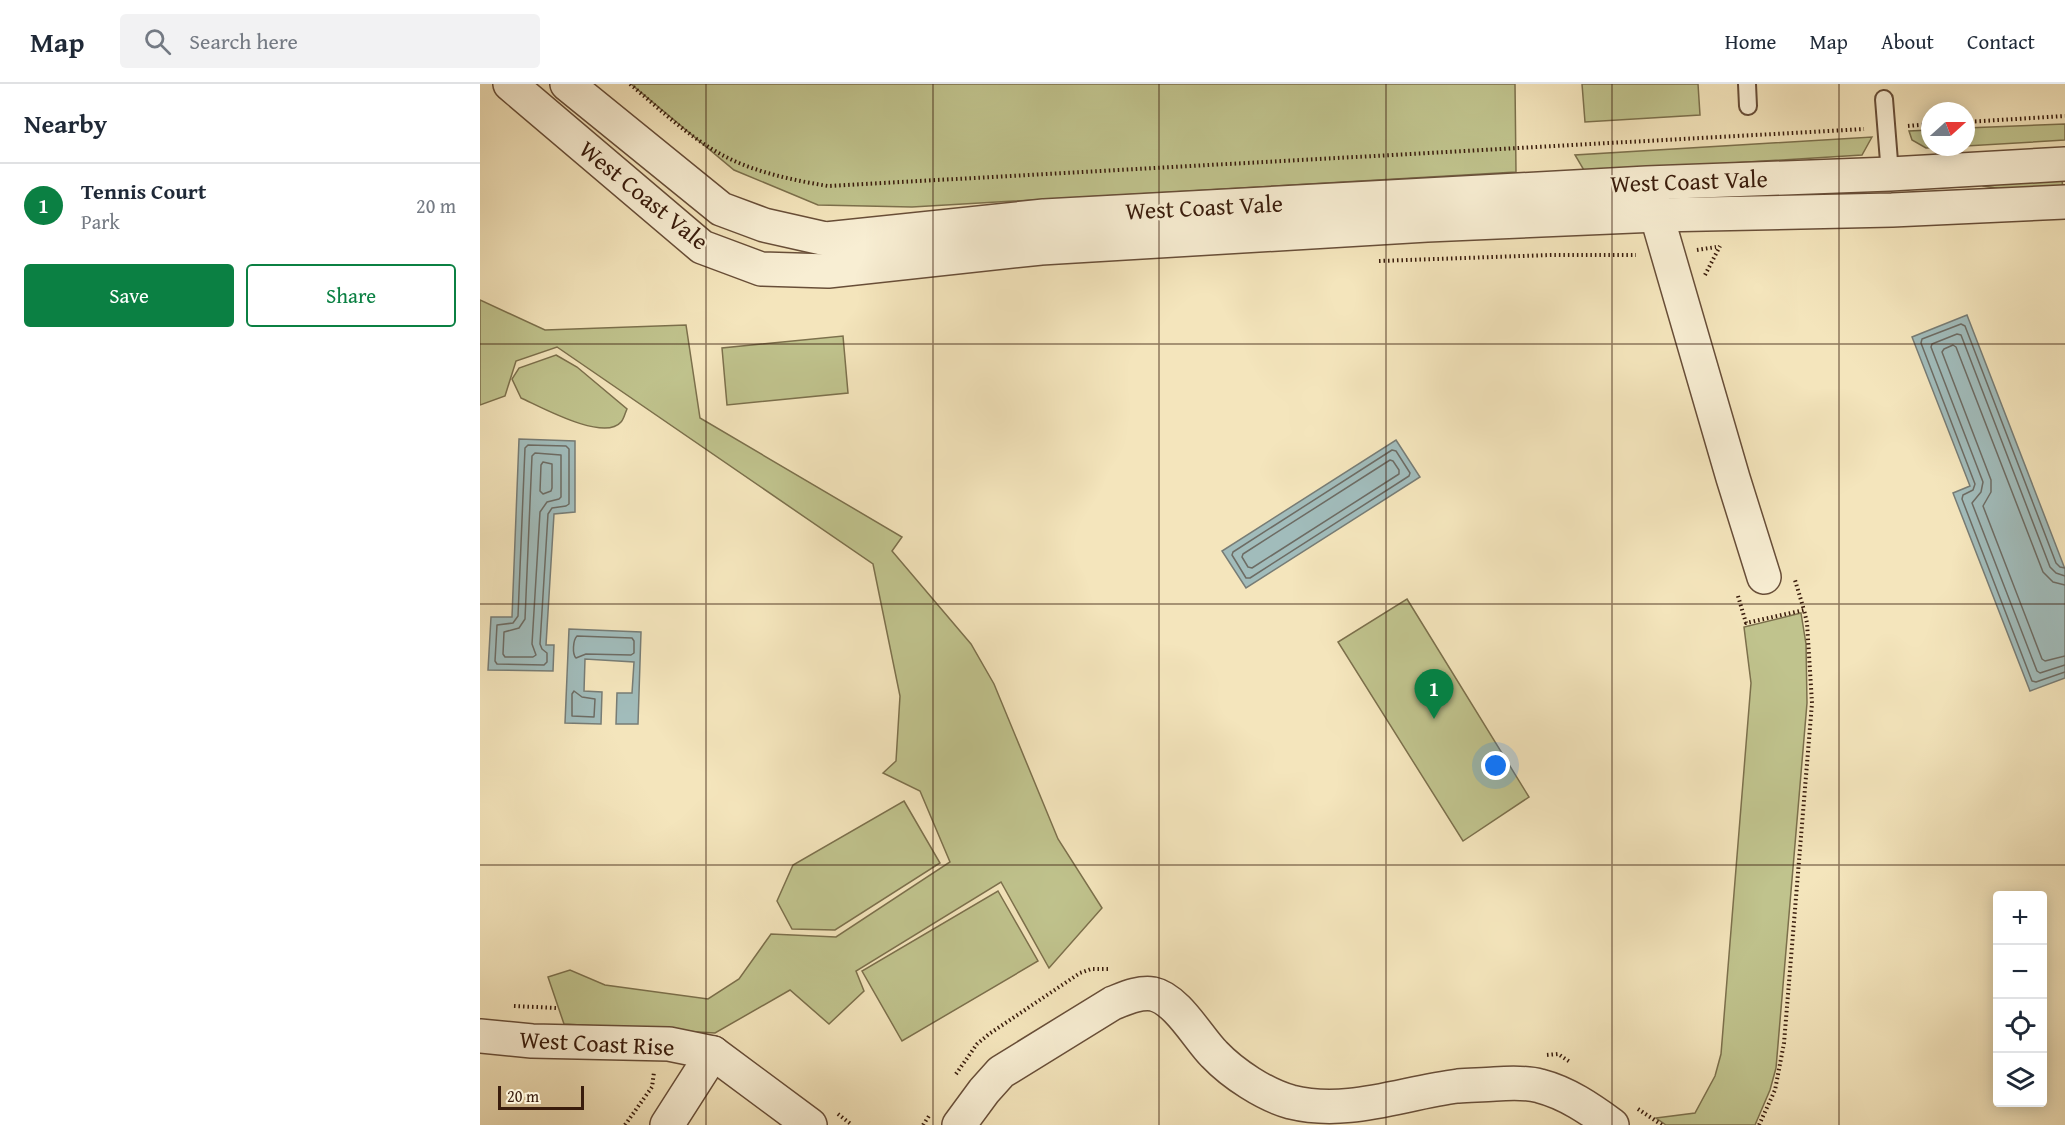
<!DOCTYPE html>
<meta charset="utf-8">
<style>
:root{--surface:#fff;--page:#f2f2f3;--text:#1f2937;--muted:#747a83;--line:#e0e1e3;--accent:#0b8043}
body{margin:0;font-family:"Gentium Book Plus",serif;background:var(--page);color:var(--text)}
.controls{position:absolute;right:18px;bottom:18px;display:grid;overflow:hidden;border-radius:6px;box-shadow:0 3px 15px #0003}
.controls button{width:54px;height:54px;display:grid;place-items:center;padding:0;border:0;border-bottom:2px solid var(--line);background:var(--surface);color:var(--text);font:30px sans-serif}
.compass{position:absolute;left:1441px;top:18px;width:54px;height:54px;border-radius:50%;background:var(--surface);box-shadow:0 3px 15px #0003;rotate:69deg}
.scale{position:absolute;left:18px;bottom:15px;width:86px;box-sizing:border-box;padding-left:6px;border:3px solid #391c0c;border-top:0;font-size:16px;line-height:21px;white-space:nowrap;color:#391c0c;-webkit-text-stroke:4px #f8eed3;paint-order:stroke}
.you{position:absolute;left:1016px;top:682px;width:21px;height:21px;margin:-15px;border:4px solid #fff;border-radius:50%;background:#1a73e8;box-shadow:0 0 0 9px #1a73e833}
.badge{display:grid;place-items:center;width:39px;height:39px;border-radius:50%;background:var(--accent);color:#fff;font-size:20px;font-weight:700}
.pin{position:absolute;translate:-50% -50px;filter:drop-shadow(0 2px 3px #0008)}
.pin::after{content:'';position:absolute;top:32px;width:21px;height:18px;background:inherit;clip-path:polygon(0 0,100% 0,50% 100%)}
.list{margin:0;padding:0;list-style:none}
h2{display:flex;justify-content:space-between;align-items:center;height:78px;margin:0;padding:0 24px;font-size:26px}
h2 small{font-size:20px;font-weight:400;color:var(--muted)}
.list li{display:grid;grid-template-columns:39px 1fr auto;gap:18px;align-items:center;box-sizing:border-box;height:84px;padding:0 24px;border-top:2px solid var(--line)}
.list b{display:block;font-size:22px;white-space:nowrap}
.list p{margin:0;font-size:20px;white-space:nowrap;color:var(--muted)}
.list em{font-size:20px;font-style:normal;color:var(--muted)}
.actions{display:flex;gap:12px;padding:18px 24px}
.actions a{flex:1;padding:14px 0;border:2px solid var(--accent);border-radius:6px;text-align:center;font-size:21px;color:var(--accent)}
.actions .main{background:var(--accent);color:#fff}
.icon{flex:none;width:33px;height:33px;fill:none;stroke:currentColor;stroke-width:2;stroke-linecap:round;stroke-linejoin:round}
.map{position:relative;flex:none;width:1585px;height:1041px;overflow:hidden}
header{display:flex;align-items:center;gap:36px;box-sizing:border-box;height:84px;padding:0 30px;background:var(--surface);border-bottom:2px solid var(--line)}
header strong{font-size:28px}
nav{display:flex;gap:33px;margin-inline-start:auto;font-size:21px}
.search{width:420px;height:54px;background:var(--page);display:flex;align-items:center;gap:15px;box-sizing:border-box;padding:0 21px;border-radius:6px;color:var(--muted);font-size:22px}
main{display:flex}
aside{flex:1;background:var(--surface)}
.map>svg:first-child{display:block}
</style>
<header>
<strong>Map</strong>
<div class="search"><svg class="icon" aria-label="search" viewBox="0 0 24 24"><circle cx="10" cy="10" r="6"/><path d="M15 15l6 6"/></svg>Search here</div>
<nav><a>Home</a><a>Map</a><a>About</a><a>Contact</a></nav>
</header>
<main>
<aside>
<h2>Nearby<small></small></h2>
<ul class="list">
<li><span class="badge">1</span><div><b>Tennis Court</b><p>Park</p></div><em>20 m</em></li>
</ul>
<div class="actions"><a class="main">Save</a><a>Share</a></div>
</aside>
<div class="map">
<svg width="1585" height="1041" viewBox="0 0 1585 1041">
<rect width="100%" height="100%" fill="#f4e5bc"/>
<filter id="stains"><feTurbulence type="fractalNoise" baseFrequency=".00333" numOctaves="4"/><feColorMatrix values="0 0 0 0 .2 0 0 0 0 .09 0 0 0 0 .02 0 0 0 .5 -.17"/></filter>
<radialGradient id="worn" r=".72"><stop offset=".6" stop-color="#630" stop-opacity="0"/><stop offset="1" stop-color="#630" stop-opacity=".3"/></radialGradient>
<!-- green -->
<g fill="#c0c38d" stroke="#7c704c" stroke-width="1.5">
<path d="M151 0H1035L1036 88 432 123 338 121 254 86Z"/>
<path d="M1102 0H1218L1220 31 1105 38Z"/>
<path d="M1585 40V56L1486 62V44Z"/>
<path d="M1450 46V63H1465L1446 64 1432 56 1429 47Z"/>
<path d="M1392 53 1382 71 1105 88 1095 71Z"/>
<path d="M1502 96H1582L1583 106 1555 110 1503 102Z"/>
<path d="M0 216 65 246 206 241 220 334 422 453 412 467 491 560 514 600 578 755 622 824 569 884 521 798 376 887 384 907 349 940 310 906 235 949 84 940 68 893 90 886 125 901 228 915 259 895 291 850 356 853 470 778 440 707 403 689 416 677 420 612 393 480 77 263 36 277 25 312 0 321Z"/>
<path d="M363 252 368 309 247 321 242 264Z"/>
<path d="M76 271 97 283 147 325C145 329 144 335 141 338 124 358 61 323 41 314L32 295 39 284Z"/>
<path d="M927 515 1049 713 983 757 858 558Z"/>
<path d="M1321 529 1326 560 1327 619 1296 984 1290 1006 1275 1041H1186L1176 1034 1215 1029 1235 992 1241 970 1271 599 1264 543Z"/>
<path d="M424 717 460 779 355 846 312 845 297 817 313 781Z"/>
<path d="M518 807 558 877 422 957 382 887Z"/>
</g>
<!-- water -->
<g fill="#a1bcbb" stroke="#777c75" stroke-width="1.5">
<path d="M1487 231 1585 485V594L1550 607 1473 409 1490 402 1432 253Z"/>
<path d="M39 355 95 357V428L74 430 66 561H74L73 587 8 586 11 533H32Z"/>
<path d="M916 356 940 393 766 504 742 467Z"/>
<path d="M89 545 161 548 158 640H136L137 609H152L154 578 105 575 104 607 122 608 121 640 85 639Z"/>
</g>
<g fill="none" stroke-linecap="round" stroke-linejoin="round">
<!-- shore -->
<g stroke="#6d6c64" stroke-width="1.5">
<path d="M48 361 86 362 89 365V420L86 422 72 424 68 430 60 560 62 565 67 569V578L64 581 17 580 15 577 17 541 33 539 38 532 45 364Z"/>
<path d="M912 366 916 367 930 389 929 392 770 494H766L752 471 753 468Z"/>
<path d="M55 369 81 371V413L79 415 67 418 60 428 52 560 56 571 53 573H25L23 570 24 548 39 544 45 535 52 372Z"/>
<path d="M910 376 913 377 919 386V390L772 484 768 483 762 473 763 470Z"/>
<path d="M63 378 72 380V404L71 407 63 410 60 407 61 381Z"/>
<path d="M1585 484 1580 483 1576 479 1485 242 1481 240 1442 255 1441 259 1495 400 1493 406 1483 411 1482 415 1552 597 1556 598 1585 588"/>
<path d="M1585 492 1576 489 1570 483 1481 251 1477 250 1452 260 1451 263 1503 398 1501 408 1492 419 1557 587 1560 589 1585 581"/>
<path d="M1585 501 1573 498 1563 488 1476 263 1473 261 1464 265 1462 268 1511 396V408L1503 422 1562 575 1565 577 1585 572"/>
<path d="M97 552 152 554 154 557V569L151 571 106 570 96 574C92 570 93 556 97 552Z"/>
<path d="M94 607 102 613 115 615 114 633 92 632V610Z"/>
</g>
<!-- service casing -->
<g stroke="#684e38" stroke-width="20">
<g id="service">
<path d="M1267 0 1268 22"/>
<path d="M1404 15 1410 90"/>
</g>
</g>
<!-- minor casing -->
<g stroke="#684e38" stroke-width="36">
<g id="minor">
<path d="M30 0 222 163 281 185 348 187 561 164 947 141 1177 131 1412 126 1585 118"/>
<path d="M87 0 241 125 284 141 346 155 564 132 1167 99 1410 90 1585 80"/>
<path d="M1171 112 1253 394 1284 493"/>
<path d="M0 952 52 957 189 960 233 969 330 1041"/>
<path d="M187 1041 233 969"/>
<path d="M479 1041 504 1007 521 988 633 919C646 914 659 908 673 910 697 915 718 954 734 970 753 990 785 1011 811 1018 868 1032 922 1009 978 1002 990 1001 1003 1001 1015 1000 1029 999 1046 998 1060 1002 1087 1009 1110 1025 1132 1041"/>
</g>
</g>
<!-- path -->
<g stroke="#391c0c" stroke-width="4" stroke-dasharray="1.5 3" stroke-linecap="butt">
<path d="M150 0C183 28 218 62 259 79 288 91 318 97 348 102L1384 45"/>
<path d="M1486 38 1585 32"/>
<path d="M1428 42 1450 40"/>
<path d="M1217 166 1236 163"/>
<path d="M899 177 1070 171H1156"/>
<path d="M1225 191 1240 162"/>
<path d="M1258 512 1266 539 1324 526 1315 496"/>
<path d="M34 922 77 924"/>
<path d="M1067 971 1078 970 1090 978"/>
<path d="M476 990 497 960 509 950 600 889 611 885H631"/>
<path d="M1158 1025 1182 1041"/>
<path d="M358 1030 372 1041"/>
<path d="M145 1041 172 1003 174 988"/>
<path d="M443 1041 449 1032"/>
<path d="M1279 1041 1295 1006 1304 959 1332 619 1327 539 1324 526"/>
</g>
<!-- service -->
<use href="#service" stroke="#f8eed3" stroke-width="16"/>
<!-- minor -->
<use href="#minor" stroke="#f8eed3" stroke-width="33"/>
</g>
<!-- grid -->
<path fill="none" stroke="#391c0c" stroke-width="1.5" stroke-opacity="0.55" d="M226 0V1041M453 0V1041M679 0V1041M906 0V1041M1132 0V1041M1359 0V1041M0 260H1585M0 520H1585M0 781H1585"/>
<g text-anchor="middle" dominant-baseline="central" stroke-width="4.5" stroke-linejoin="round" paint-order="stroke">
<!-- street labels -->
<g font-size="24" fill="#391c0c" stroke="#f8eed3">
<text transform="translate(1209 97) rotate(-2)">West Coast Vale</text>
<text transform="translate(164 111) rotate(39)">West Coast Vale</text>
<text transform="translate(724 123) rotate(-3)">West Coast Vale</text>
<text transform="translate(117 959) rotate(3)">West Coast Rise</text>
</g>
</g>
<rect width="100%" height="100%" filter="url(#stains)"/>
<rect width="100%" height="100%" fill="url(#worn)"/>
</svg>
<div class="controls">
<button>+</button>
<button>−</button>
<button><svg class="icon" aria-label="locate" viewBox="0 0 24 24"><circle cx="12" cy="12" r="6"/><path d="M12 2v4M12 18v4M2 12h4M18 12h4"/></svg></button>
<button><svg class="icon" aria-label="layers" viewBox="0 0 24 24"><path d="M12 4l9 5-9 5-9-5zM3 14l9 5 9-5"/></svg></button>
</div>
<svg class="compass" viewBox="-18 -18 36 36"><path d="M0-13l5 13h-10z" fill="#e53935"/><path d="M0 13l5-13h-10z" fill="#747a83"/></svg>
<div class="scale">20 m</div>
<div class="you"></div>
<div class="pin badge" style="left:954px;top:635px">1</div>
</div>
</main>
